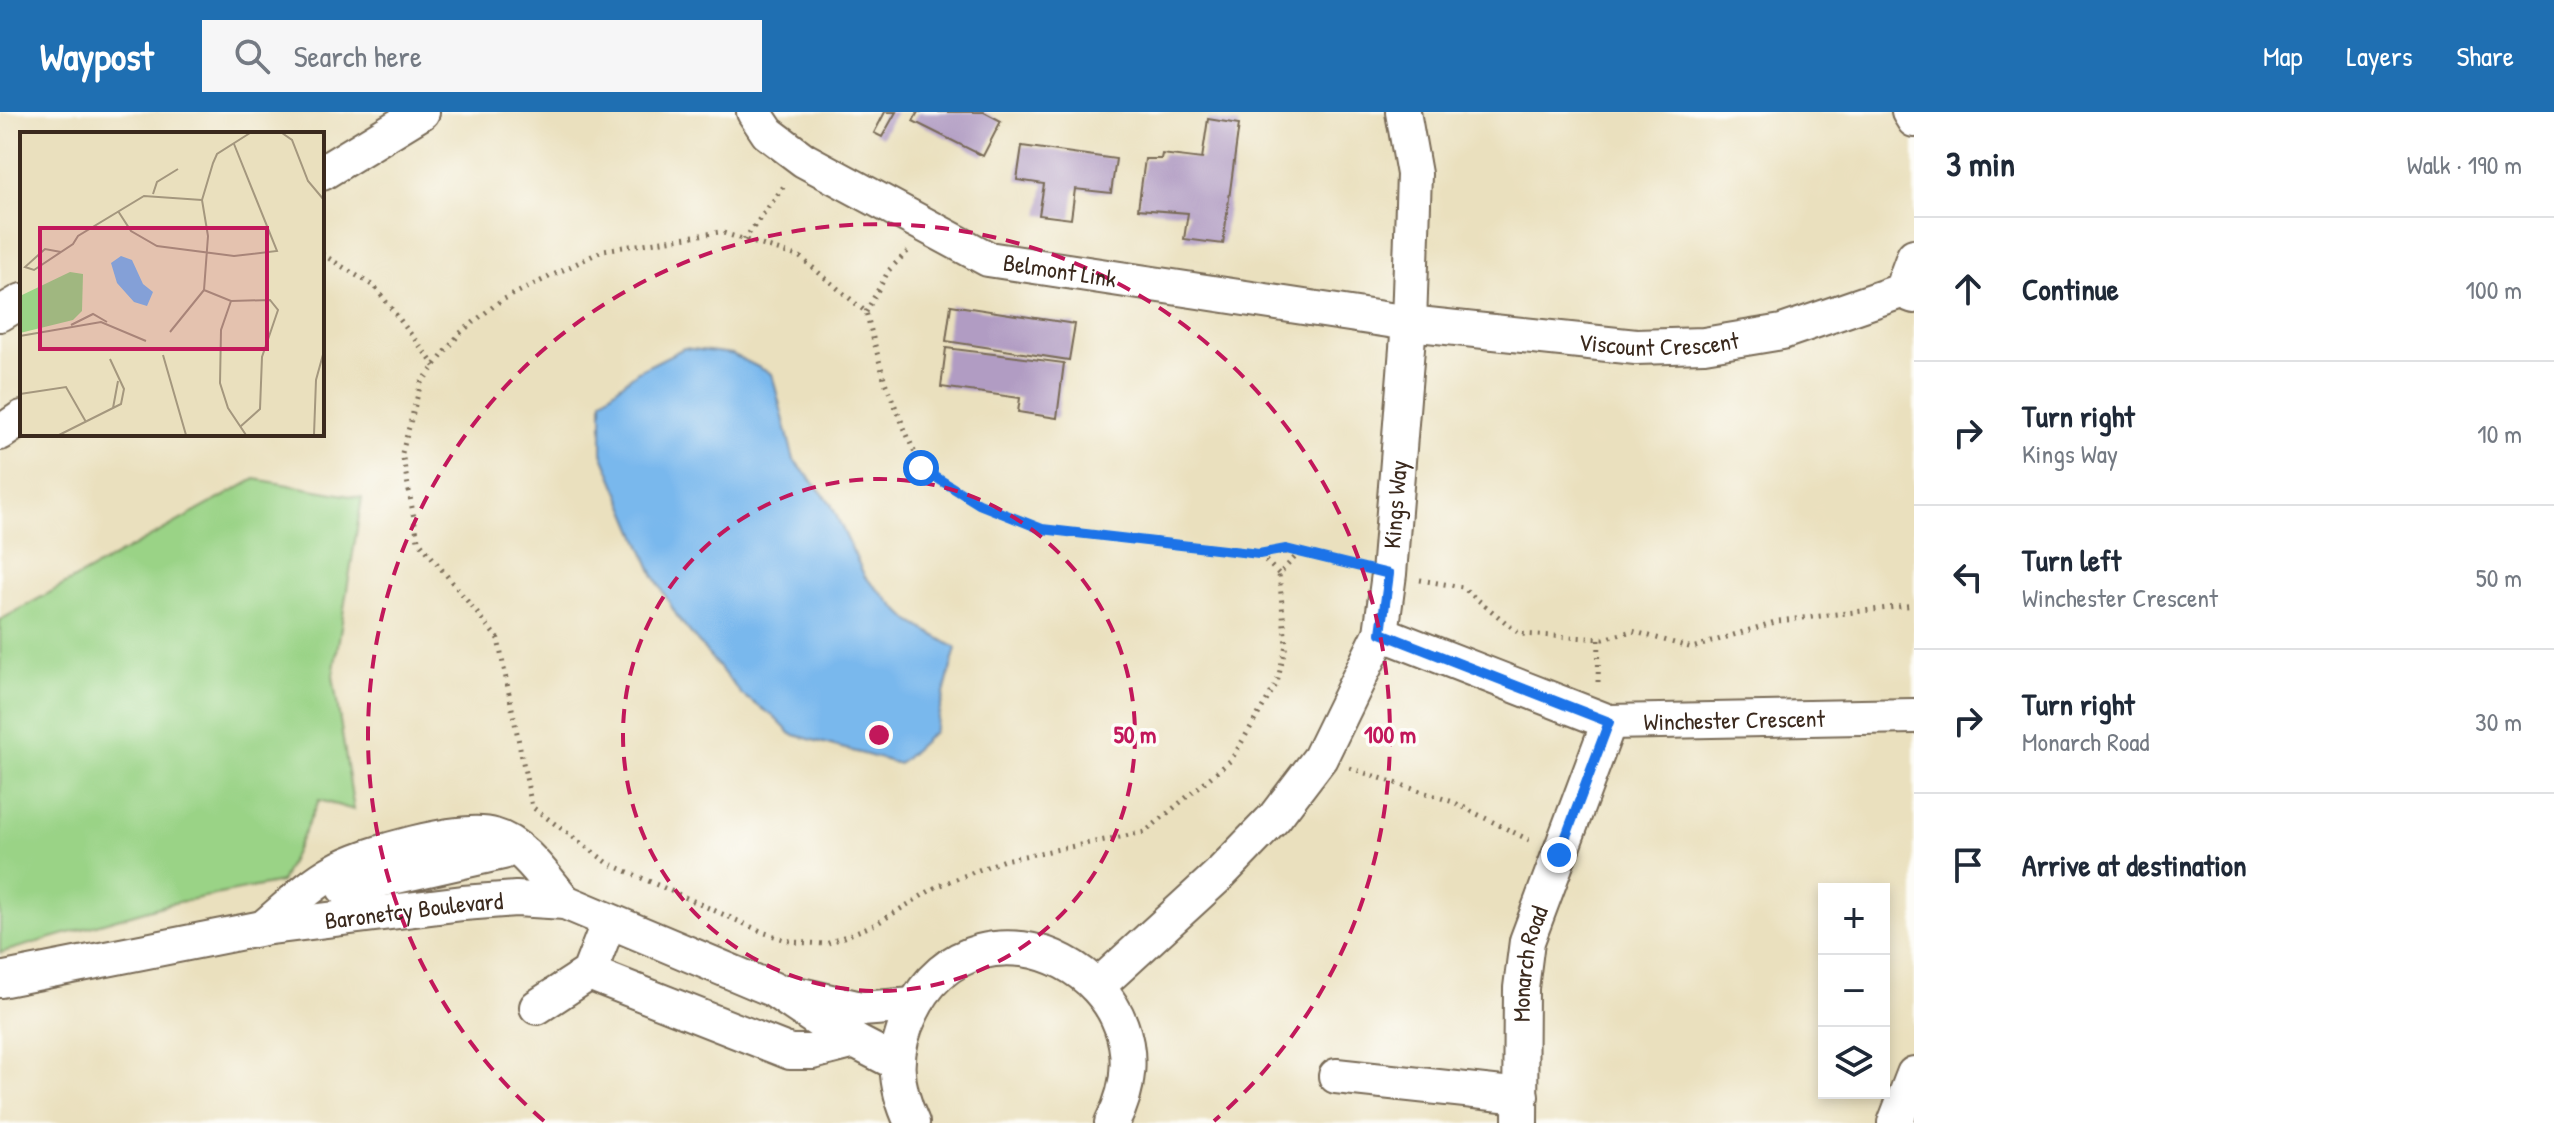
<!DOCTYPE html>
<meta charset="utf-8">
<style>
:root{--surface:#fff;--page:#f6f6f7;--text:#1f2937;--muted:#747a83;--line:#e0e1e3;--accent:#1f6fb2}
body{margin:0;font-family:"Patrick Hand",sans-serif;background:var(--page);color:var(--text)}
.controls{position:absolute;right:24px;bottom:24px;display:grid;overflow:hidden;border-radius:0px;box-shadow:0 4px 12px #0003}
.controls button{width:72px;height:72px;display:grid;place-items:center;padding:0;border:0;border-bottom:2px solid var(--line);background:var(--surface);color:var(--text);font:40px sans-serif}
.stop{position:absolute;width:24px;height:24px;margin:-18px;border:6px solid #1a73e8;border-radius:50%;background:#fff}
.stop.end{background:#1a73e8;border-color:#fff;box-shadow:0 2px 8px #0008}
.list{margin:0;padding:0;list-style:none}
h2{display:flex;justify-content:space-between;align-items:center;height:104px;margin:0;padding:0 32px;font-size:34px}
h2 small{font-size:26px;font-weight:400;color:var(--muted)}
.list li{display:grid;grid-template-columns:52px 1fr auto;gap:24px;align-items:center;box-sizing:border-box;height:144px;padding:0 32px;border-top:2px solid var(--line)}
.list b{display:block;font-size:30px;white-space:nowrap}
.list p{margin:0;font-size:26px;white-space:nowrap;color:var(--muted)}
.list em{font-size:26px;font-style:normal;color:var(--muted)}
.icon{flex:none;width:44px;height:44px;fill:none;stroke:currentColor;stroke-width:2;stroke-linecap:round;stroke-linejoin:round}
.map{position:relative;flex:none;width:1914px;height:1011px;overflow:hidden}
header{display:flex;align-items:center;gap:48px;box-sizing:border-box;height:112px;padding:0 40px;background:var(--accent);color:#fff}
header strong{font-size:38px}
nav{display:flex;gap:44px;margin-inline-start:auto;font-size:28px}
.search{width:560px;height:72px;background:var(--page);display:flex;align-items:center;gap:20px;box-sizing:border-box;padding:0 28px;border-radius:0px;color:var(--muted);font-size:30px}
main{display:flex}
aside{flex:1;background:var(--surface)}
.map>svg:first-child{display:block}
</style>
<header>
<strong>Waypost</strong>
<div class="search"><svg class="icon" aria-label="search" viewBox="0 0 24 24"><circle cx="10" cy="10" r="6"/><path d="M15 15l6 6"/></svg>Search here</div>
<nav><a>Map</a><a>Layers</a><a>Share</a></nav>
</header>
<main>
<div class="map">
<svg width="1914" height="1011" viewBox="0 0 1914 1011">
<rect width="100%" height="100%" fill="#fdfcf7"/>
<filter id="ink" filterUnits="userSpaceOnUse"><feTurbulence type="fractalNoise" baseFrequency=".0125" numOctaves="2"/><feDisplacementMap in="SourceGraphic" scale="16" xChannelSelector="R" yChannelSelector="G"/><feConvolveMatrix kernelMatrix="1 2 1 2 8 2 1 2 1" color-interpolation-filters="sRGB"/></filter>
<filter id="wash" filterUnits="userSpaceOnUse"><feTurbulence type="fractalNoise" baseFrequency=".006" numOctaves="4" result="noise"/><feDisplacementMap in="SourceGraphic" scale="32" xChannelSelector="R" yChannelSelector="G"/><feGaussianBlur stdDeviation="1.8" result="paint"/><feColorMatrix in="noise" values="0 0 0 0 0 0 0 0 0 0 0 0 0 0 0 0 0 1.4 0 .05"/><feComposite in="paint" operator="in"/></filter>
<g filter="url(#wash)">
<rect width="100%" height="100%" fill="#eae0be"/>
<!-- green -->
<path fill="#9ad386" stroke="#6a7e52" stroke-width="2" d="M255 367 362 386 333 564 354 698 319 688 281 770 169 792 0 841V508Z"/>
<!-- water -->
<path fill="#79b8ed" stroke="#5a7186" stroke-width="2" d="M684 236 732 242 772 262 794 348 830 390 865 465 910 509 956 536 934 620 899 652 791 622 772 603 742 583 678 506 653 462 602 341V288L638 259Z"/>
<g id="blocks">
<!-- building -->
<g fill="#b19cc3">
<path d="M885 0H896L882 25 874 21Z"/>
<path d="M918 0H984L1001 9 983 44 913 9Z"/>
<path d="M1208 7 1239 12 1223 132 1184 127 1188 101 1138 97 1145 47H1161L1162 42 1202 47Z"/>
<path d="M1022 34 1116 47 1111 81 1075 77 1071 107 1039 103 1044 72 1017 68Z"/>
<path d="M951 193 1075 212 1069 248 946 229Z"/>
<path d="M946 236 1064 251 1057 306 1018 300 1020 286 941 275Z"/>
</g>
</g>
</g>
<g filter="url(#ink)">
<use href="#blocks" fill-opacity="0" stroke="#786a56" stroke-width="2"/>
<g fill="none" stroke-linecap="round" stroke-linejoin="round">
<!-- minor casing -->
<g stroke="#786a56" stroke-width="38">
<g id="minor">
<path id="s1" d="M754 0 768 21 804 48 988 147 1409 211 1636 235 1704 233 1782 220 1901 179 1914 184"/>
<path d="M1909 0 1914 8"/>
<path d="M322 61 422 0"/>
<path d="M1901 179 1914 144"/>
<path d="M0 202 22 189"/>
<path d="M0 321 22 306"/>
<path id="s2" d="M1381 521 1609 610 1914 604"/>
<path d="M344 776 503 740"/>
<path d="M263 816C286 797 309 773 335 759 363 742 463 714 494 724 524 732 546 768 565 790"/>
<path d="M589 861 790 940H812L855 929"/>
<path id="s3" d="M0 868 263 816 463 791 516 787 565 790 772 877 831 917 895 950"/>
<path id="s4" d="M1099 873 1218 764 1275 705 1320 646 1381 521 1389 462 1409 211 1414 62 1403 0"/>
<path d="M788 880 861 897 914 893"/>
<path d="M537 895 589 861 609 809"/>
<path d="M1336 964 1521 984"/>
<path d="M912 1011C894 972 892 940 911 901 976 763 1186 867 1112 1011"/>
<path id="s5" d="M1520 1011 1521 876 1527 829 1609 610"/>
<path d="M1895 1011 1914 962"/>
</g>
</g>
<!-- path -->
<g stroke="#786a56" stroke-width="5" stroke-dasharray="2 6" stroke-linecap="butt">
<path d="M744 128 784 74"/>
<path d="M322 142 375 175 435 254"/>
<path d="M866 200 889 158 908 139"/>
<path d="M1300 440 1279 462 1286 533 1277 571 1231 648 1145 720 1004 748 936 775 876 812 826 832 793 830 765 821 608 751 532 695 498 527 418 428 402 341 421 271 460 221 500 189 604 138 720 120 800 145 866 200 885 270 921 356 979 392 1042 417 1259 442C1294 436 1322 445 1356 454"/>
<path d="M1260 443 1279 462"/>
<path d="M1420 468 1462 475 1520 522 1604 527 1632 519 1692 536 1778 509 1914 493"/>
<path d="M1598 570 1599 527"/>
<path d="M1350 656 1453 690 1529 728"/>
</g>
<!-- minor -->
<use href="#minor" stroke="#fff" stroke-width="34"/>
</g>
</g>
<g fill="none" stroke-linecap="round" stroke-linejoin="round" filter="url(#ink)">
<!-- route -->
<path stroke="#1a73e8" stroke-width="10" d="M921 356 979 392 1042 417 1259 442 1286 437 1389 462 1381 521 1609 610 1559 743"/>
</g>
<!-- distance rings -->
<g fill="none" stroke="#c2185b" stroke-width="4" stroke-dasharray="14 10">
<circle cx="879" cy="623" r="256"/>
<path d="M544 1009A511 511 0 1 1 1214 1009"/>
</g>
<g text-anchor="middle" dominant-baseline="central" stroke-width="7" stroke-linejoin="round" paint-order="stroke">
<!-- street labels -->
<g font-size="24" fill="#3b2a1e" stroke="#fdfcf7">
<text stroke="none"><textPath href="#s1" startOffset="352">Belmont Link</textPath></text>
<text stroke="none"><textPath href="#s1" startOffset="956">Viscount Crescent</textPath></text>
<text stroke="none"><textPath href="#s4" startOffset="586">Kings Way</textPath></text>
<text stroke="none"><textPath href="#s2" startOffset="370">Winchester Crescent</textPath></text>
<text stroke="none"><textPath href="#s3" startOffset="420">Baronetcy Boulevard</textPath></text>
<text stroke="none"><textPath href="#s5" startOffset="160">Monarch Road</textPath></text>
</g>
</g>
<!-- overview -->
<g transform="translate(20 20)">
<rect width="304" height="304" fill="#eae0be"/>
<path d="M50 140 63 142 62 179 53 188 0 201V164Z" fill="#9ad386"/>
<path d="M101 124 112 128 123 152 133 160 127 174 114 170 97 151 91 131Z" fill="#79b8ed"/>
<path fill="none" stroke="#a4977e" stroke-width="2" d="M262 1 272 8 288 49 304 68M133 62 137 50 158 37M98 79 111 99 137 114 214 124 257 119 214 12M41 120 25 117 5 135 14 138 53 112 58 104 124 64 182 68M184 158 211 169 250 168 258 178 242 225 240 277 221 294M211 169 201 198 200 251 208 276 226 303M51 193 73 182 87 190M150 200 184 158 188 104 182 68 193 31 197 22 230 1M0 204 81 190 126 209M143 223 166 303M0 262 46 255 66 290M93 276 98 249M39 303 101 272 104 257 90 227M294 303 296 248 304 219"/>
<path fill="#c2185b" fill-opacity="0.15" stroke="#c2185b" stroke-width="4" d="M20 96H247V217H20Z"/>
<rect width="304" height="304" fill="none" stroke="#3b2a1e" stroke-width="4"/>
</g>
<circle cx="879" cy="623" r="12" fill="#c2185b" stroke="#fdfcf7" stroke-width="4"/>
<g font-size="24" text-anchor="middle" font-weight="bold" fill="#c2185b" stroke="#fdfcf7" stroke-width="7" stroke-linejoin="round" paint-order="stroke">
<text x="1135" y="631">50 m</text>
<text x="1390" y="631">100 m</text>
</g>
</svg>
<div class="controls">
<button>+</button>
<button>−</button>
<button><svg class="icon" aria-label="layers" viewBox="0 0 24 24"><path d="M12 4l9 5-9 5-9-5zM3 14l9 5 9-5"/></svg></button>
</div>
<div class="stop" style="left:921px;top:356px"></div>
<div class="stop end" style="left:1559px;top:743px"></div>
</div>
<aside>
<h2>3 min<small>Walk · 190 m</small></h2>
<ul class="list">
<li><svg class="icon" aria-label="ahead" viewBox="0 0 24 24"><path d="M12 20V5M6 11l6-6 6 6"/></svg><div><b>Continue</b></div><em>100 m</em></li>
<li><svg class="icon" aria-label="right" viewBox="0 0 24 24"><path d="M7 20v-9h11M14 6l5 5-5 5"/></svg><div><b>Turn right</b><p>Kings Way</p></div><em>10 m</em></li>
<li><svg class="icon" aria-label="left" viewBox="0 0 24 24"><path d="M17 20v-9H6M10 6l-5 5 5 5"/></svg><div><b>Turn left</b><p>Winchester Crescent</p></div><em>50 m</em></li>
<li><svg class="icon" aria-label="right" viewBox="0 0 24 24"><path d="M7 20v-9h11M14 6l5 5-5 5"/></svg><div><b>Turn right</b><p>Monarch Road</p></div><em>30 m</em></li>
<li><svg class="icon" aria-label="arrive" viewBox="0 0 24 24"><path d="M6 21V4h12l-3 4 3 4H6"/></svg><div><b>Arrive at destination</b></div></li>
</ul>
</aside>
</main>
